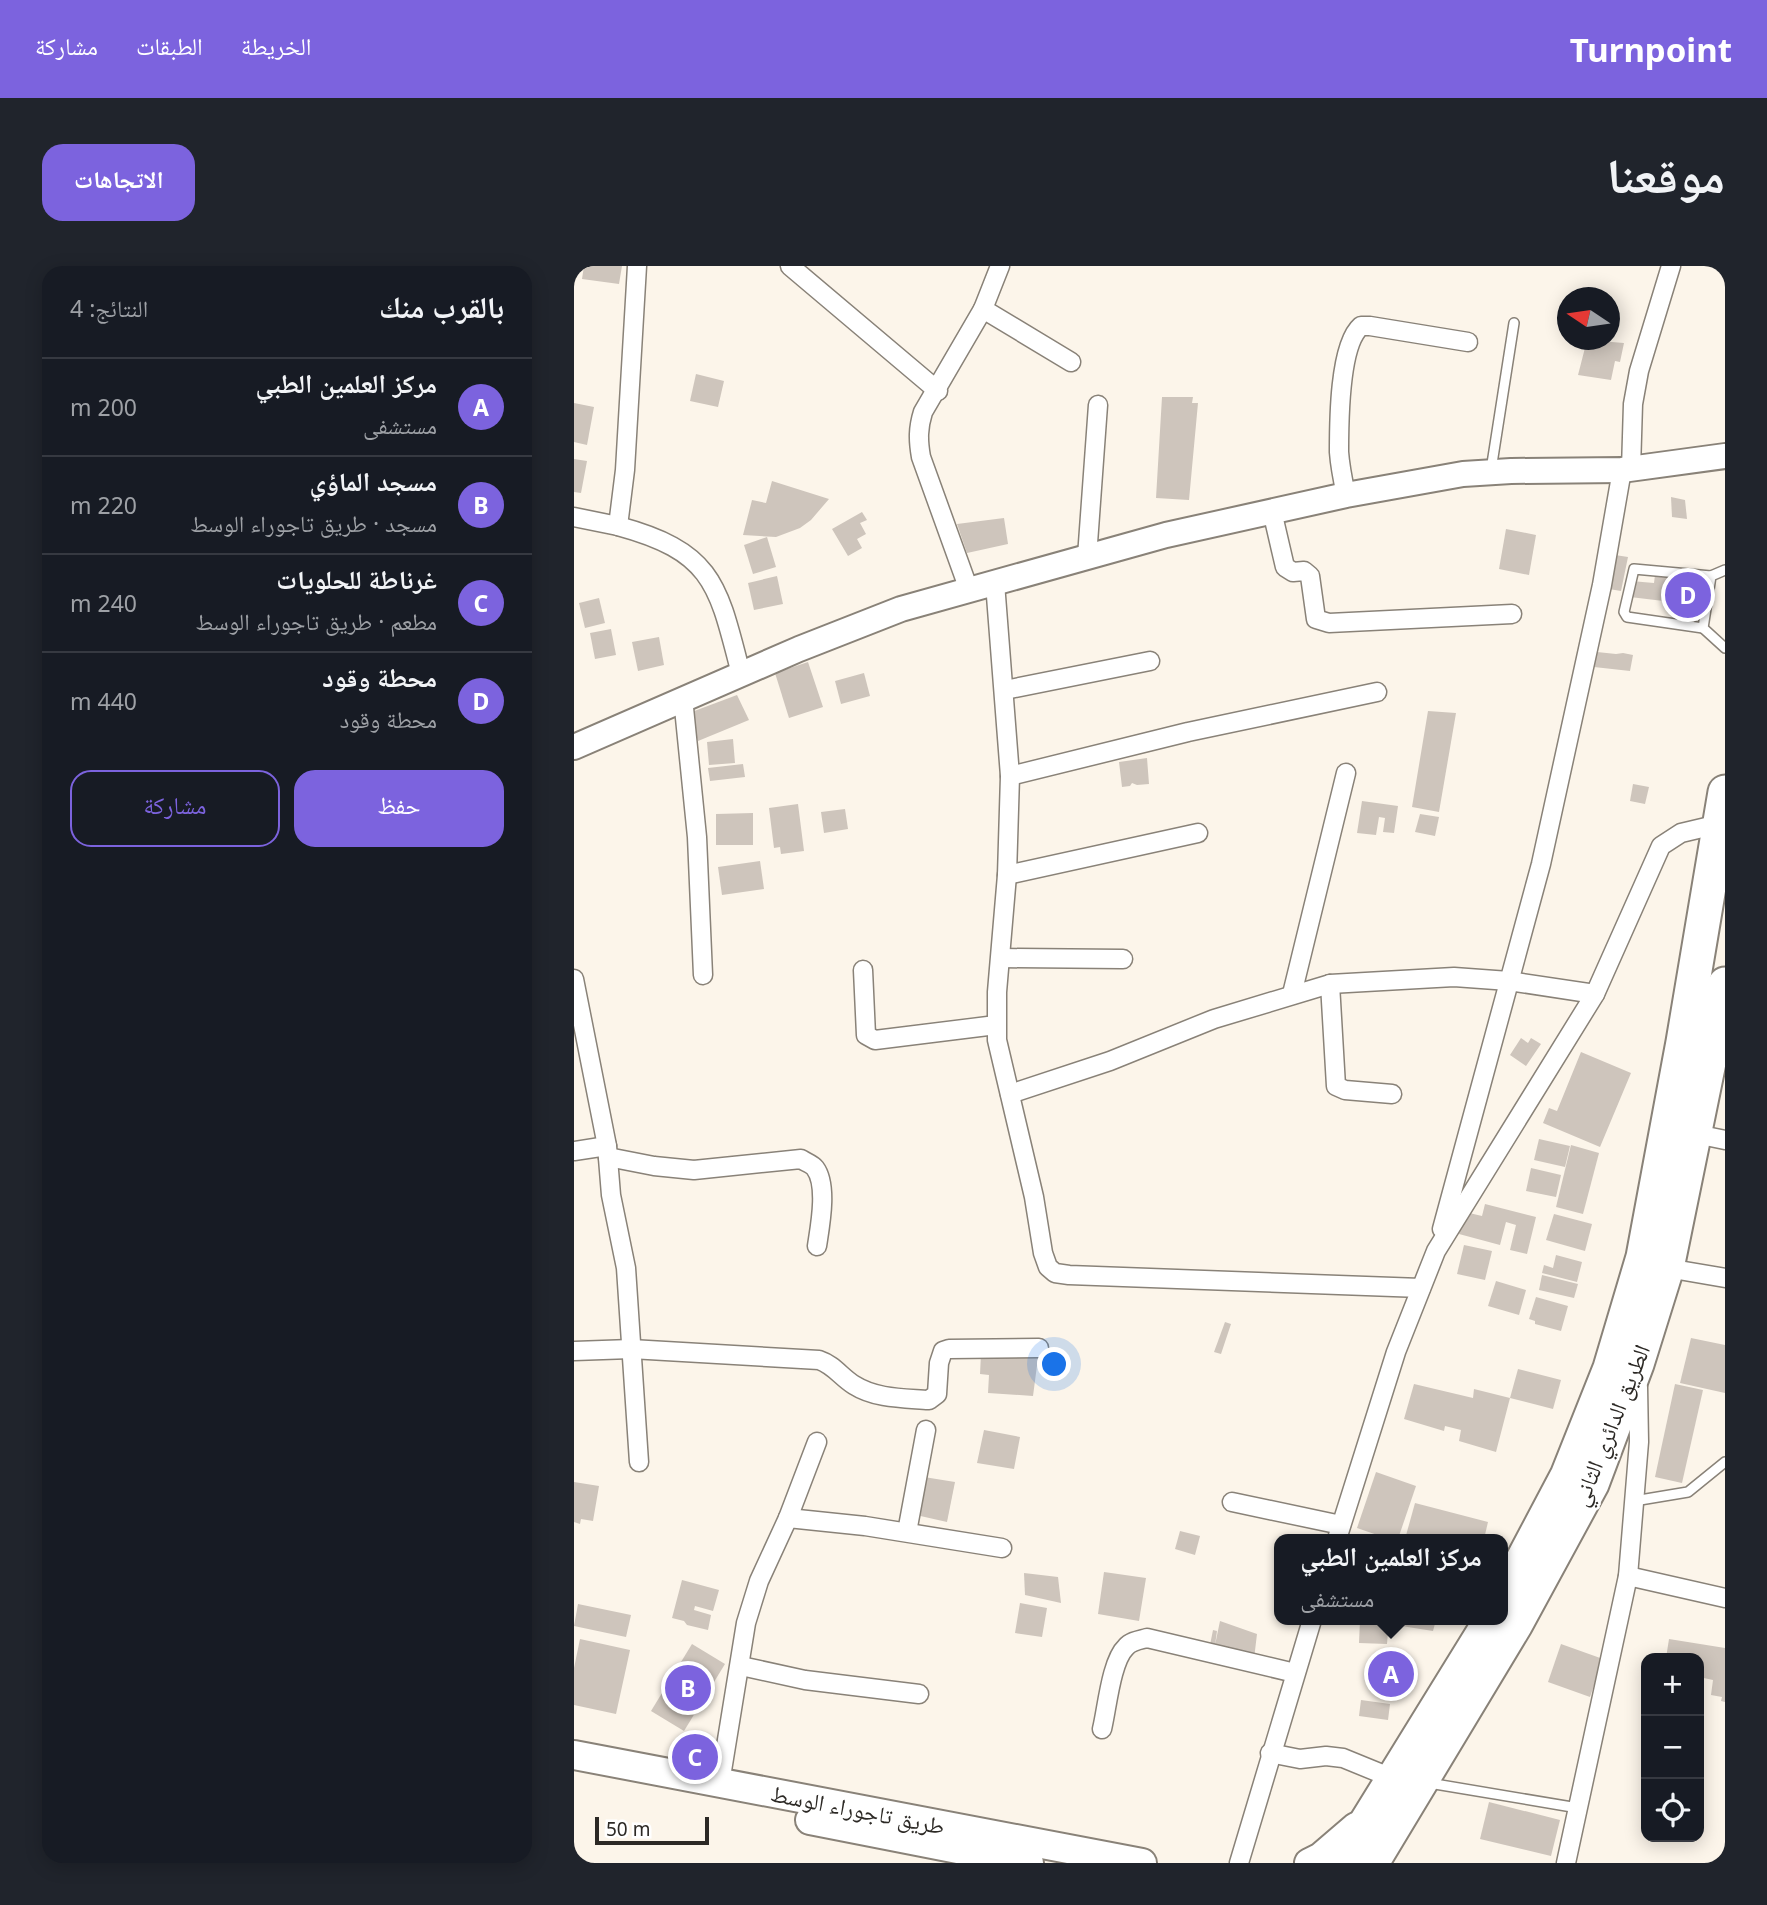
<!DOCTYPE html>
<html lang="ar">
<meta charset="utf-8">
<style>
:root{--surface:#171b24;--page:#20242c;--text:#f1f3f6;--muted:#9ea1a6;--line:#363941;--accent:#7c63de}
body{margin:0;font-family:"Noto Sans","Noto Naskh Arabic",sans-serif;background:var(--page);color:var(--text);direction:rtl}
.controls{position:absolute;right:21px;bottom:21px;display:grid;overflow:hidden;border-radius:14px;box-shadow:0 4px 18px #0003}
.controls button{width:63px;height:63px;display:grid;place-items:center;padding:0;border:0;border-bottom:2px solid var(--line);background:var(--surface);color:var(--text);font:35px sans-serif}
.compass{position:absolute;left:983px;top:21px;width:63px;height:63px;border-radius:50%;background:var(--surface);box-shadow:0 4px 18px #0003;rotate:283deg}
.scale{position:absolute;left:21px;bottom:18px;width:114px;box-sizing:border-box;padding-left:7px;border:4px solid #2c2925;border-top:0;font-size:19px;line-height:24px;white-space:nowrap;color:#2c2925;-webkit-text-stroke:5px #fff;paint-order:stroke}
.you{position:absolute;left:481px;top:1099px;width:24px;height:24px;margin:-18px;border:5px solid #fff;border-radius:50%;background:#1a73e8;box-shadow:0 0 0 10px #1a73e833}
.badge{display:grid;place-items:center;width:46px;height:46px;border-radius:50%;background:var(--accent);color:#fff;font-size:23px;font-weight:700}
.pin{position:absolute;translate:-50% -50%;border:4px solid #fff;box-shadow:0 2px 7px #0006}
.popup{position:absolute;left:700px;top:1268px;width:234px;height:91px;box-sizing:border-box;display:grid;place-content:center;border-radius:14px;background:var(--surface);filter:drop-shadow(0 2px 5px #0005);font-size:23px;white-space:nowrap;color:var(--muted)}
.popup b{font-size:26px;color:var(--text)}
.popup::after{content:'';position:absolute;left:50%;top:100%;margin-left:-14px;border:14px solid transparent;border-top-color:var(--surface)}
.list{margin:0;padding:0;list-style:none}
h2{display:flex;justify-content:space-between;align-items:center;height:91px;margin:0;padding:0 28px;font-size:30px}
h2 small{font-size:23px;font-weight:400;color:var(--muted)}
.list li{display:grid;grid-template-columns:46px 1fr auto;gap:21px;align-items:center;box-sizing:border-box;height:98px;padding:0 28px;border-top:2px solid var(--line)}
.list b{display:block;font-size:26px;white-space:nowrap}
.list p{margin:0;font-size:23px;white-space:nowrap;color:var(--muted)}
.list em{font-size:23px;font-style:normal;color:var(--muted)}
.actions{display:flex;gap:14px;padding:21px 28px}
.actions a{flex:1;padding:16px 0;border:2px solid var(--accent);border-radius:21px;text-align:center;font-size:24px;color:var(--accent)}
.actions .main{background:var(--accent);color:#fff}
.icon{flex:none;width:38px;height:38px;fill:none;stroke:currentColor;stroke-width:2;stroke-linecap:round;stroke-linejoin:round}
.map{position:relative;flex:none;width:1151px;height:1597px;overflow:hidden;direction:ltr;border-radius:21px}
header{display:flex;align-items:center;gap:42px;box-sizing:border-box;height:98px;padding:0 35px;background:var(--accent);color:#fff}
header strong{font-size:33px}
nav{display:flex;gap:38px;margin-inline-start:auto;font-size:24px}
.intro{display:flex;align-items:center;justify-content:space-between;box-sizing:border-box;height:168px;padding:0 42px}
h1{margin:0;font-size:49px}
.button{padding:18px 32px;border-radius:21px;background:var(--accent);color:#fff;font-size:24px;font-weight:700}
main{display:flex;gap:42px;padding:0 42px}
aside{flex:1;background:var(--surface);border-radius:21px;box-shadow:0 4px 18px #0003}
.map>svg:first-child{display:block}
</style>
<header>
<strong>Turnpoint</strong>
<nav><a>الخريطة</a><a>الطبقات</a><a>مشاركة</a></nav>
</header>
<div class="intro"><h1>موقعنا</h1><a class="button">الاتجاهات</a></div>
<main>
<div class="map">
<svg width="1151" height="1597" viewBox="0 0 1151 1597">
<rect width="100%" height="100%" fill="#fcf5ea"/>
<!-- building -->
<g fill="#cec5bc">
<path d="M10 0H48L45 18 8 13Z"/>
<path d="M1013 74 1050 77 1046 96 1041 95 1037 114 1004 109Z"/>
<path d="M122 108 150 115 144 141 116 135Z"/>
<path d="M588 131H619L618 137H624L615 234 582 232Z"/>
<path d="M0 137 20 141 13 179 0 176Z"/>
<path d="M0 193 13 195 7 227 0 226Z"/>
<path d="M198 215 255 233 237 254 226 262 202 271 169 269 178 234 192 237Z"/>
<path d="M1097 231 1111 234 1113 253 1098 251Z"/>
<path d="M288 246 293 254 286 257 292 268 283 273 288 282 274 290 258 263Z"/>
<path d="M430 252 434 278 393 287 383 258Z"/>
<path d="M932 263 962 269 955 309 925 303Z"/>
<path d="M193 271 202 301 179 308 170 279Z"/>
<path d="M1041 289 1054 291 1047 325 1035 323Z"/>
<path d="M1081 309 1127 315 1123 339 1056 331 1057 315 1080 317Z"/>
<path d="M203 310 209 338 180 344 174 317Z"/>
<path d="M25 332 31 357 11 362 5 337Z"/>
<path d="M37 363 42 389 21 393 16 367Z"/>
<path d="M85 371 90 399 64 405 58 376Z"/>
<path d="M1023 386 1042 388 1049 387 1059 389 1056 405 1020 401Z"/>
<path d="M234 396 249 441 215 452 201 407Z"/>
<path d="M290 407 296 430 267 438 261 415Z"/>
<path d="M163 429 175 454 124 475 115 447Z"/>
<path d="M854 445 882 447 865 546 838 541Z"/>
<path d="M159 473 161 497 135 499 133 476Z"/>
<path d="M573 492 575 518 563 519 558 517 556 520 548 521 545 496Z"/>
<path d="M169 498 171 511 136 515 134 502Z"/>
<path d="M1059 518 1075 521 1071 538 1056 535Z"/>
<path d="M788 535 824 540 820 567 809 566 811 552 805 551 802 569 783 567Z"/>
<path d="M224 538 230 585 207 588 206 581 200 582 195 542Z"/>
<path d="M271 543 274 563 250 567 247 546Z"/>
<path d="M179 547V579H142V548Z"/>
<path d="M846 548 865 551 861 570 841 566Z"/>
<path d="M186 595 190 623 148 629 144 601Z"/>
<path d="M947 772 954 777 957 772 967 778 952 800 936 789Z"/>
<path d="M1007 786 1057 807 1026 881 969 857 975 842 983 845Z"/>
<path d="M965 873 996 880 991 901 960 894Z"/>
<path d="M997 879 1025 887 1009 948 982 941Z"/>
<path d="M957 902 987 909 982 931 952 925Z"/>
<path d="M911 938 962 951 953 988 936 984 942 959 932 956 926 979 885 968 891 946 908 950Z"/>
<path d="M980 948 1018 958 1011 985 972 974Z"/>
<path d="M890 979 918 985 911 1014 883 1008Z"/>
<path d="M982 989 1008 996 1003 1016 968 1007 970 999 979 1002Z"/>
<path d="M968 1009 1004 1018 1000 1032 965 1024Z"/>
<path d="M922 1015 952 1024 945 1049 914 1040Z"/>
<path d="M962 1031 994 1040 987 1065 961 1058V1055L955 1053Z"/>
<path d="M651 1056 657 1058 647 1088 640 1086Z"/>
<path d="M1117 1072 1151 1079V1127L1106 1117Z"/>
<path d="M407 1088 464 1092 459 1130 414 1127 415 1109 406 1108Z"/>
<path d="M944 1103 987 1114 979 1143 936 1132Z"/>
<path d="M840 1118 899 1132 900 1123 936 1132 922 1186 885 1175 887 1164 871 1160 870 1165 830 1153Z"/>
<path d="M1101 1118 1129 1124 1108 1217 1081 1211Z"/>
<path d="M410 1164 446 1171 440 1203 403 1197Z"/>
<path d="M802 1206 842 1220 824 1273H815L783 1262Z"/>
<path d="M350 1211 381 1216 373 1256 342 1249Z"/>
<path d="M0 1216 25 1220 19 1255 7 1253 6 1258 0 1256Z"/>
<path d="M841 1237 914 1256 910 1273H831Z"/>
<path d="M606 1265 626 1270 621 1289 601 1283Z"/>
<path d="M530 1306 572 1312 565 1355 524 1348Z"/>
<path d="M450 1307 484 1311 487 1337 451 1329Z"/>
<path d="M108 1314 145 1324 139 1345 121 1340 120 1344 137 1349 134 1364 113 1359 110 1355 98 1352Z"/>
<path d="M446 1337 473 1342 468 1371 441 1367Z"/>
<path d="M4 1338 57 1349 52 1371 0 1360Z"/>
<path d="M786 1354H815L813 1378 785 1377Z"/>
<path d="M823 1354H862L859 1365 821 1359Z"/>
<path d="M646 1355 683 1368 680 1393 635 1384 639 1364 643 1365 641 1379Z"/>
<path d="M6 1373 56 1384 42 1448 0 1439V1402Z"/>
<path d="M1095 1373 1151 1382V1436L1147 1435 1148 1431 1137 1429 1139 1414 1125 1411V1392H1092Z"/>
<path d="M118 1378 151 1398 110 1465 77 1445Z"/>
<path d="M987 1378 1029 1393 1016 1431 974 1416Z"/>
<path d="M787 1434 816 1438 814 1454 785 1450Z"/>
<path d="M915 1536 986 1554 977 1590 906 1573Z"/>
</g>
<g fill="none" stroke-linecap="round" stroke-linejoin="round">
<!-- lane casing -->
<g stroke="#898278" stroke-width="12">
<g id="lane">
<path d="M917 204 940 57"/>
<path d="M1151 304 1137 310 1129 362 1151 382"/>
<path d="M1129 362 1053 351 1050 346 1060 303 1137 310"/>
<path d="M1060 1235 1114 1226 1151 1196"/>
<path d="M855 1517 1004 1542"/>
</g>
</g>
<!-- street casing -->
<g stroke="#898278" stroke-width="21">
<g id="street">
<path d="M63 0 51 204 44 260C140 286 144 319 167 408"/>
<path d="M216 0 364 125"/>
<path d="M409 43 497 96"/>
<path d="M1057 203 1059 138 1065 105 1097 0"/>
<path d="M772 229C769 215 766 200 765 186 765 157 765 79 787 60H796L894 76"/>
<path d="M698 245 711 301 719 306 730 305 736 310 742 353 755 357 938 348"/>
<path d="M0 251 44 260"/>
<path d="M513 291 524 139"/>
<path d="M421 317 436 510 433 609 423 726V774L460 931 469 987 474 1001 481 1007 495 1009 847 1022"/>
<path d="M395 324 347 191C344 174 344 162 349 146L409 43 426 0"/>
<path d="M431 424 576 395"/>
<path d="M109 432 123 571 129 709"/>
<path d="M436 510 614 466 803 426"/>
<path d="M433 609 624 567"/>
<path d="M427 692 549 693"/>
<path d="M289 704 292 769 301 774 422 759"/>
<path d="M0 713 33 880 37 929 52 1002 65 1196"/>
<path d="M756 718 762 820 771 824 818 828"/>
<path d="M718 728 772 507"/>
<path d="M436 828 536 795 640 753 756 718 880 711 935 715 1021 728"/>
<path d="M1122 868 1151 874"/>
<path d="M0 885 33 880"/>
<path d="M34 891 80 900 120 904 227 893C231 896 238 898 241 902 254 919 246 960 243 980"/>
<path d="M868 963 967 598 1028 319 1048 204"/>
<path d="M1093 1002 1151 1012"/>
<path d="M0 1085 57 1083 245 1094C260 1099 267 1111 280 1119 302 1133 330 1132 355 1134L363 1128 365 1097 369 1085 375 1083 465 1082"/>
<path d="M658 1236 767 1259"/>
<path d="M214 1252 291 1260 428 1282"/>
<path d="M333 1266 352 1164"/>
<path d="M763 1273 822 1086 862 985 1021 728 1087 580 1107 567 1145 558"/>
<path d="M1054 1310 1151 1332"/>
<path d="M167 1400 231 1414 345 1428"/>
<path d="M528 1463C533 1443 537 1395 552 1381 557 1375 566 1374 573 1372L721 1407"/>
<path d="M696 1487 726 1493 752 1490 769 1492 818 1512"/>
<path d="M146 1517 172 1357 185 1315 214 1252 243 1176"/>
<path d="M665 1597 738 1354"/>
<path d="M992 1597 1054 1310 1065 1176 1064 1121"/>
</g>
</g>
<!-- secondary casing -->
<g stroke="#898278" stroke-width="28">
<path id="secondary" d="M0 481 225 383 327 343 592 269 772 229 889 208 937 205 1048 204 1151 190"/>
</g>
<!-- primary casing -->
<g stroke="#898278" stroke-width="32">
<g id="primary">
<path d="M0 1489 568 1597"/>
<path d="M236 1554 455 1597"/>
<path d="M735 1597 747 1591 782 1561"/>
</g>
</g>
<!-- highway casing -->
<g stroke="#898278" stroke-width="37">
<g id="highway">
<path d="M929 1331 993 1210 1036 1102 1069 991 1109 776 1151 526"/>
<path d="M767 1597 917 1354"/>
<path d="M798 1597 942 1358 1018 1218 1063 1098 1093 1002 1151 718"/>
</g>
</g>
<!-- lane -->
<use href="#lane" stroke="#fff" stroke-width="9"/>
<!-- street -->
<use href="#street" stroke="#fff" stroke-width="18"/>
<!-- secondary -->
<use href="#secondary" stroke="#fff" stroke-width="24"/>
<!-- primary -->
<use href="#primary" stroke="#fff" stroke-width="28"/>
<!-- highway -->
<use href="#highway" stroke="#fff" stroke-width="33"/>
</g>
<g text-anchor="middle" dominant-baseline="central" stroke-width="5" stroke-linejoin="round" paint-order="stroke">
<!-- street labels -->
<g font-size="23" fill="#2c2925" stroke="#fff">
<text transform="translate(1036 1159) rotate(-68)">الطريق الدائري الثاني</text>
<text transform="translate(284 1543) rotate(11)">طريق تاجوراء الوسط</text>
</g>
</g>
</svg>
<div class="controls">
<button>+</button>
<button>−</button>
<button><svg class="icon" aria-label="locate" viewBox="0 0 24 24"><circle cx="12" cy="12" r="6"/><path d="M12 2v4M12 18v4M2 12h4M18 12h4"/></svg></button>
</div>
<svg class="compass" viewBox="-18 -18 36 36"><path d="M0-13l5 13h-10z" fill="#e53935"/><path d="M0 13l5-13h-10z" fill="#9ea1a6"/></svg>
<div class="scale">50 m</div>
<div class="you"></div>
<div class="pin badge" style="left:817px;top:1408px">A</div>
<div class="popup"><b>مركز العلمين الطبي</b>مستشفى</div>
<div class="pin badge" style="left:114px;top:1422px">B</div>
<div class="pin badge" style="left:121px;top:1491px">C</div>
<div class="pin badge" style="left:1114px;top:329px">D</div>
</div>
<aside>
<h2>بالقرب منك<small>النتائج: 4</small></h2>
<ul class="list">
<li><span class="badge">A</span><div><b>مركز العلمين الطبي</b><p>مستشفى</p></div><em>200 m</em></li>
<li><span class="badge">B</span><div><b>مسجد الماؤي</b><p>مسجد · طريق تاجوراء الوسط</p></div><em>220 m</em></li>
<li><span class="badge">C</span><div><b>غرناطة للحلويات</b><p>مطعم · طريق تاجوراء الوسط</p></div><em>240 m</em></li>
<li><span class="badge">D</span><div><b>محطة وقود</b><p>محطة وقود</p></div><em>440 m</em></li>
</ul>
<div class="actions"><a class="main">حفظ</a><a>مشاركة</a></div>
</aside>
</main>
